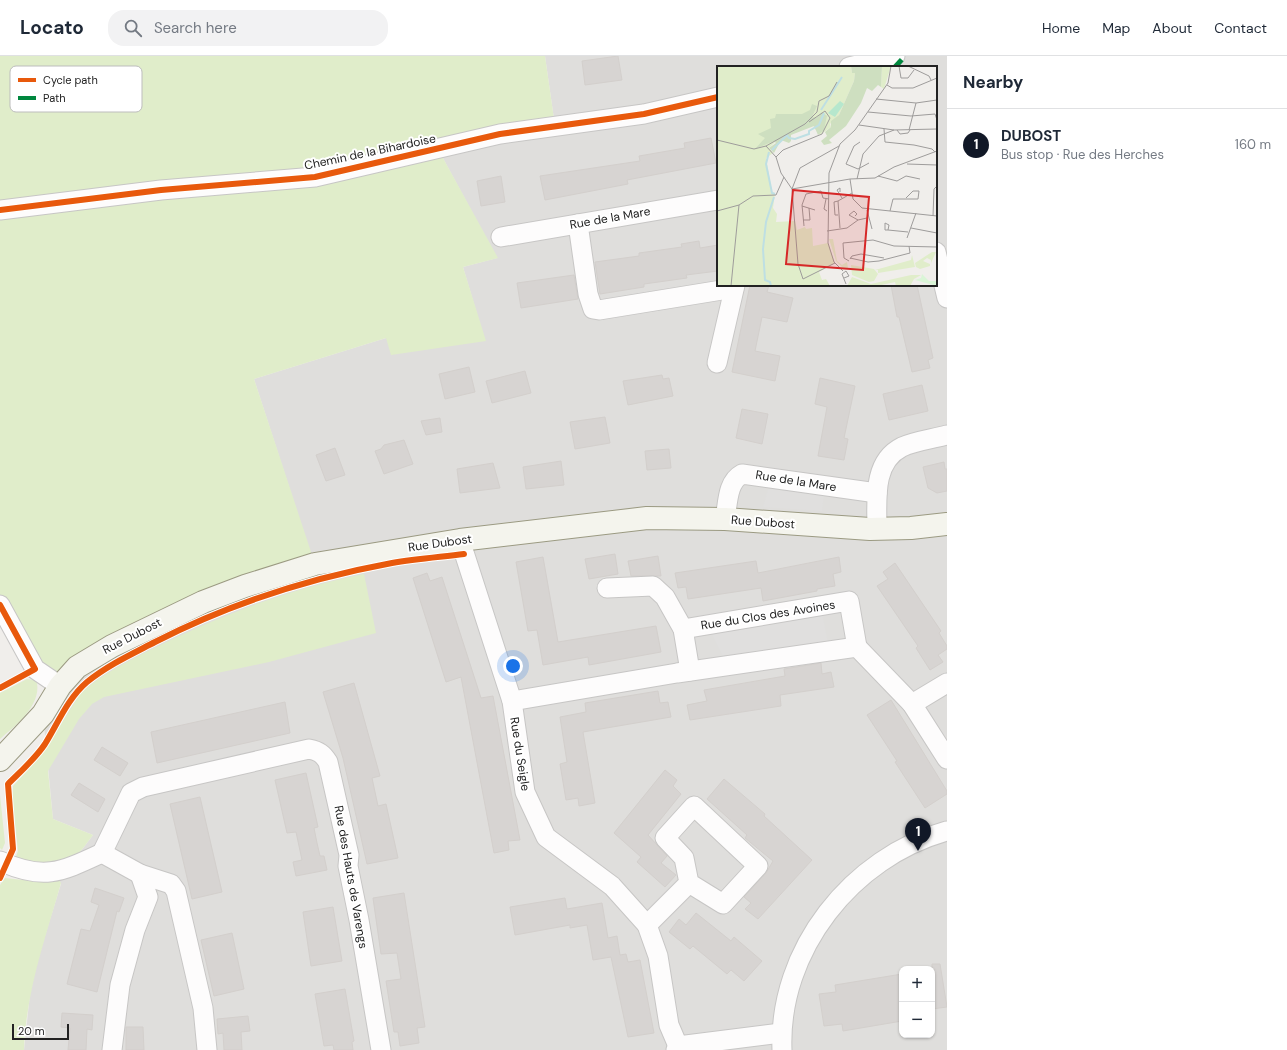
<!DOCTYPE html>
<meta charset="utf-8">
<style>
:root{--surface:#fff;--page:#f2f2f3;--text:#1f2937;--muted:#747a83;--line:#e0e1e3;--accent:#111827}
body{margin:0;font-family:"DM Sans",sans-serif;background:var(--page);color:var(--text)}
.controls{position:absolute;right:12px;bottom:12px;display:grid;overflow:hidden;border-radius:8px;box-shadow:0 1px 3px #0004}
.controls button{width:36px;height:36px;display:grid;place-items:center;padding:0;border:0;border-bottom:1px solid var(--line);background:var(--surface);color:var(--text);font:20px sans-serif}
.scale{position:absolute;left:12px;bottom:10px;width:57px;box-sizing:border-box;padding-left:4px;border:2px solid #222;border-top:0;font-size:11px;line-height:14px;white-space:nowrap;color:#222;-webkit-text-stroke:3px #fff;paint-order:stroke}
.you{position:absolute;left:513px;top:610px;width:14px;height:14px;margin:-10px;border:3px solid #fff;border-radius:50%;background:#1a73e8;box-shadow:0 0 0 6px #1a73e833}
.badge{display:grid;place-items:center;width:26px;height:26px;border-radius:50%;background:var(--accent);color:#fff;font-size:13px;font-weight:700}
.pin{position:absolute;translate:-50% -33px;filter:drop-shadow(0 1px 2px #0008)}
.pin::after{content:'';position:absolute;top:21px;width:14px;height:12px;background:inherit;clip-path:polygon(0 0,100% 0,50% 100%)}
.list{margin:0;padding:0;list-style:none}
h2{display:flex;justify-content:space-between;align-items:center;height:52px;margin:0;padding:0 16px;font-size:17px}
h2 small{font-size:13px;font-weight:400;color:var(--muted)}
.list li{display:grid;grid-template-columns:26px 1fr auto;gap:12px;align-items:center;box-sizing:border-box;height:72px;padding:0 16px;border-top:1px solid var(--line)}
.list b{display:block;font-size:15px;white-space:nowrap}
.list p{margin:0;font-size:13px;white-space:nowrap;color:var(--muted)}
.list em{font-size:13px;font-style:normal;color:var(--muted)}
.icon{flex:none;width:22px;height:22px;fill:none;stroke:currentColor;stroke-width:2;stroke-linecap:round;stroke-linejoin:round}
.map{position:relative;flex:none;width:947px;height:994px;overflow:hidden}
header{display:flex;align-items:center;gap:24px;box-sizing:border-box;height:56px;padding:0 20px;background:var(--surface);border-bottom:1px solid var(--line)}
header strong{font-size:19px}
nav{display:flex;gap:22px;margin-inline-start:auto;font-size:14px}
.search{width:280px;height:36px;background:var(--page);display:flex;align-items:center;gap:10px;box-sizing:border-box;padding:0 14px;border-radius:16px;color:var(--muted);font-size:15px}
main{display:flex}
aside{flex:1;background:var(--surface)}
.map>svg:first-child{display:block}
</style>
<header>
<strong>Locato</strong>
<div class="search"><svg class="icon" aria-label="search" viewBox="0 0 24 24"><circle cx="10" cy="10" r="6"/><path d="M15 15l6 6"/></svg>Search here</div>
<nav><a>Home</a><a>Map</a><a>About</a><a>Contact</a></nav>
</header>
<main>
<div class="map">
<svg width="947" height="994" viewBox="0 0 947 994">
<rect width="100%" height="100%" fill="#f0eeeb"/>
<!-- residential -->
<path fill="#dfdedc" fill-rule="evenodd" d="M545 0H947V994H24L30 938 34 915 61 828 59 824 93 779 53 763 43 658 77 611 314 508 254 323 386 282 485 285 463 211 497 202 438 93 555 70ZM718 11H936V229H718ZM902 913H932V979H902Z"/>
<!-- grass -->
<g fill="#e0edca">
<path d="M0 0H545L555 70 438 93 498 202 463 211 486 285 391 299 386 282 254 323 315 508 245 530 60 630 35 613 0 549Z"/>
<path d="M364 518 376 577 269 606 104 641 92 648 79 663 48 715 53 763 93 779C88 785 83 794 77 798 58 810 35 806 15 803L18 795 12 741 13 730 42 698 80 638C101 618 127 606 152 593 220 559 289 533 364 518Z"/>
<path d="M27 623 35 624 37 627C41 650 15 670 0 683V637Z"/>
<path d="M0 739 5 787 2 794 0 792Z"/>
<path d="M5 822 33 825 59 824 61 827C45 884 26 935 24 994H0V829Z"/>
</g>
<!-- parking -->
<g fill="#e0dfde">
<path d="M768 433 824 439 822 455 763 451Z"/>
<path d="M822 557 828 587 726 606 710 574Z"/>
</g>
<!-- building -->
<g fill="#d7d4d2" stroke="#d3cfcc">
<path d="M618 0 622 24 585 29 582 5Z"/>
<path d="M711 82 716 107 627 124 628 128 545 144 540 120 640 105 639 100 685 92 684 87Z"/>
<path d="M501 120 505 146 481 150 477 125Z"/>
<path d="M699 185 700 192 718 189V215L686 219 687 222 644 228V231L600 238 595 206 639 200V197L682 191 681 188Z"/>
<path d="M574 219 578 243 521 252 517 227Z"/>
<path d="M750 229H769L767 236 793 242 787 266 762 261 755 295 780 300 775 325 732 316Z"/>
<path d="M891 229H917L933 302 928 304 930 312 912 316 899 261H897Z"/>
<path d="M469 311 475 336 445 343 439 318Z"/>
<path d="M525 315 531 337 492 347 486 325Z"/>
<path d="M662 319 663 323 669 322 673 340 628 349 623 325Z"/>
<path d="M820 322 855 330 844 382 848 383 844 404 818 400 827 351 815 348Z"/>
<path d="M922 329 928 355 889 364 883 338Z"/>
<path d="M742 353 768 358 762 388 736 382Z"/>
<path d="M605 361 610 387 575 393 570 366Z"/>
<path d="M440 362 442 376 426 379 421 365Z"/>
<path d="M404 384 413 408 384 418 375 395 381 393 384 389Z"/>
<path d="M335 392 345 419 326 425 316 399Z"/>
<path d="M669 393 671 412 647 414 645 395Z"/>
<path d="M561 405 564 429 526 433 523 411Z"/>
<path d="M944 406 945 413H947V435L937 437 928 432 923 411Z"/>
<path d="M493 407 500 432 460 437 457 413Z"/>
<path d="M615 498 618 518 589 523 585 503Z"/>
<path d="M658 500 661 520H631L628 505Z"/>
<path d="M543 501 558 586 656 570 661 596 589 609 588 601 543 609 537 574 528 575 516 506Z"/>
<path d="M839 501 841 516 833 518 835 530 817 533V535L763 545 761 532 688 543 686 531 678 532 675 517 756 505 758 517Z"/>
<path d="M895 507 941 575 939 577 947 590V593L938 599 943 606 930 614 916 592 918 590 877 530 888 523 883 516Z"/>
<path d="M427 517 430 525 442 521 481 642 493 640 520 784 508 785 509 794 494 797 461 621 446 626 413 522Z"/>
<path d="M821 607 822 618 831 616 834 631 780 639 781 650 690 664 687 649 707 645 704 634 785 620 784 613Z"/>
<path d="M354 627 380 720 372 722 378 750 386 748 398 802 367 808 343 702 323 636Z"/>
<path d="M658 635 660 647 668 646 671 661 583 676 595 747 579 750 578 742 566 744 560 708 567 706 560 661 586 656 585 647Z"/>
<path d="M891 644 947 735V738L925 752 895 706 897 705 867 659Z"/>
<path d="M285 646 290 677 157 707 151 676Z"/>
<path d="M102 691 128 707 120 720 94 704Z"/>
<path d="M665 714 677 724 673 730 681 738 648 779 667 800 661 807 676 819 665 831 637 806 641 801 614 777Z"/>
<path d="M306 717 318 771 314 772 317 787 320 800H324L327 814 296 820 293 806 302 804 296 776 287 777 275 724Z"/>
<path d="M724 723 765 758 764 760 812 804 758 863 745 853 751 847 744 841 766 817 773 805 745 782 747 779 707 743Z"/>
<path d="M79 727 105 743 98 756 71 739Z"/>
<path d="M200 741 222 836 192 843 170 748Z"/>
<path d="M95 832 124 842 119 856 117 855 97 936 67 928 81 873 90 875 99 849 91 846Z"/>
<path d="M404 837 425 971 417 972 419 987 400 990 398 976H394L386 925 401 923 397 897 381 898 373 842Z"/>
<path d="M565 842 567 853 602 847 608 882 617 880 620 899 626 898 628 906 640 904 654 977 628 981 611 901 593 904 587 869 570 872V869L515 879 510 851Z"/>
<path d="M333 851 342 905 311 910 303 856Z"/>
<path d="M696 857 731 885 734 881 762 905 744 925 731 914 727 918 693 890 690 893 669 876 679 863 686 869Z"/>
<path d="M232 877 244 933 214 940 201 884Z"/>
<path d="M932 908H940L947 951 932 953Z"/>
<path d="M902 918V965L843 975 842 968 824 970 819 938 836 936 835 929Z"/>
<path d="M345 933 354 985 352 986 353 994H334L333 989 324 990 315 938Z"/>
<path d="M62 957 93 959 92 974 87 973 86 994H68L70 972 61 971Z"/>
<path d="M248 960 250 975 241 976 242 994H224L223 977 218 978 217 963Z"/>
<path d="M126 971H143L144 994H126Z"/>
</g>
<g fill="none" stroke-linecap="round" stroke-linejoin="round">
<!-- street casing -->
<g stroke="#c7c6c5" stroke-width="21">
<g id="street">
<path d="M849 11 895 0"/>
<path d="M0 154 161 134 315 121 500 78 644 58 718 41"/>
<path d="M578 168 588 238 593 253 599 254 734 232"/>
<path d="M501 181 718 144"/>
<path d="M936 196 947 242"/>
<path d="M717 307 735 229"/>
<path d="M725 463C728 447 727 426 742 418L877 437"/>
<path d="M877 473C877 445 872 406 902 391 915 385 933 383 947 379"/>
<path d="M460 484 512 645 525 736 546 781 612 830 647 869 658 900 669 969 678 990"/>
<path d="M607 532 653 530 665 541 683 573"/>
<path d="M0 549 35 613 60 630"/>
<path d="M690 615 683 573 849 545 857 591"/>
<path d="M512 645 677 617 857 591 912 648 947 703"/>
<path d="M912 648 947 627"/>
<path d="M102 797 131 737 143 731 309 693C319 695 323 698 328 706L349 799 348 810 359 864 381 994"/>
<path d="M102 797 140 818 171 828 176 835 203 952 207 994"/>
<path d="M0 805C44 825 61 816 102 797"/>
<path d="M647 869 689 827 684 802 665 782 694 750 758 810 723 848 689 827"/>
<path d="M112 994 120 929 135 874 148 841 140 818"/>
<path d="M676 994 678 990 781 977"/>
<path d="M782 994C778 894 852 801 947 775"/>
</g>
</g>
<!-- secondary casing -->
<g stroke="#9b9a82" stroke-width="24">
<path id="secondary" d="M0 704 43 658 60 630 77 611 112 590 203 546 245 530 315 508 460 484 647 462 725 463 870 473 911 472 947 468"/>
</g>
<!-- street -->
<use href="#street" stroke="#fdfcfc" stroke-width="19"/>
<!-- secondary -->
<use href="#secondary" stroke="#f4f4ed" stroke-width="22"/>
<!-- quiet -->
<path stroke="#00873e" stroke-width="5" stroke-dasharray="10 5" stroke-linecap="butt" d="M895 11 905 0"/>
<!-- cycleway casing -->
<g stroke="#fff" stroke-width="8">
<g id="cycleway">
<path d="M0 154 161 134 315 121 500 78 644 58 718 41"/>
<path d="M0 549 35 613 0 632"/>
<path d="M0 822 13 793 8 728C20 716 35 703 45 688 58 667 68 642 87 626 108 609 132 598 155 586 229 548 310 522 392 507 416 503 440 501 464 498"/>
</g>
</g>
<!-- cycleway -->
<use href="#cycleway" stroke="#e8590c" stroke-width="6"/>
</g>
<g text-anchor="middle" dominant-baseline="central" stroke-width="4" stroke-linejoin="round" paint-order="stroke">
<!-- street labels -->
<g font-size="12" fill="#222" stroke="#fff">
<text transform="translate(370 96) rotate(-12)">Chemin de la Bihardoise</text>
<text transform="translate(610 162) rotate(-10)">Rue de la Mare</text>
<text transform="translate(796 425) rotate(9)">Rue de la Mare</text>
<text transform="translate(763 466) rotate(4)">Rue Dubost</text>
<text transform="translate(440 487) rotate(-8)">Rue Dubost</text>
<text transform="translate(768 559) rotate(-9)">Rue du Clos des Avoines</text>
<text transform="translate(132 580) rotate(-27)">Rue Dubost</text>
<text transform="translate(520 698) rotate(81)">Rue du Seigle</text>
<text transform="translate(351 821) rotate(80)">Rue des Hauts de Varengs</text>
</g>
</g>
<!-- overview -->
<g transform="translate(717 10)">
<rect width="220" height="220" fill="#f0eeeb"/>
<path d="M0 0H134L135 7H138L137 15 122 49 113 58 114 61 103 69 94 57 70 64 52 82 56 87 49 92 55 126 58 127 56 142 60 148 59 156 78 155 80 164 88 161 89 163 95 162 96 180 111 177 118 197 102 206 105 214 109 213 113 220H0ZM165 0H174L167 23 164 21ZM112 173H116L120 195 125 199 130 196 131 202H126L119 195ZM215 186H219L214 197V194L210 192 206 195 213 198V200L203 203 199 201 198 197ZM195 189 198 201 161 207V204H158L194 194ZM134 199 157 203 161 208 157 215 152 216 135 209ZM194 209H204L197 213 193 220H179L178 216 160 220H130L135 211 154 218Z" fill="#e0edca"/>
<path d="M134 0H165L164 21 161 19 155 25 150 22 144 37 129 60 112 74 115 77 107 79 104 75 110 70 108 66 114 61V55L122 49 137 15 138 7H135ZM95 38 100 40 95 51 99 52 105 46 110 50 107 64 101 69 97 60 74 69V75L72 77 64 74 57 87 52 82 59 77 57 75 38 83 48 72 41 68 54 62 53 53 58 52 59 48H85L93 44Z" fill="#cedfc0"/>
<path d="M205 208 212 215H220V220L198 214 204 212Z" fill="#daf5d7"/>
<path d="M123 35 127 38 118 51 111 47Z" fill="#b6e7cd"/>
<path fill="none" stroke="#bedfe3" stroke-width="2" d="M104 44 125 11M55 84 70 69 72 72 78 73 92 68V65L102 59 107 47M52 86 49 98 55 127 58 128M54 220 53 216 48 214 46 183 49 156 57 131"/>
<path fill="none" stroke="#9e9c9b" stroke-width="1" d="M182 0 184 12H191L197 4M191 0 212 10 214 14M170 19 175 22H196L220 12M159 33 199 37 220 34M151 46 194 50 218 48 220 54M142 59 177 64M167 63 168 76 197 79 215 83 218 86M180 64 183 68 191 67 193 64M192 64 199 37M0 74 37 83 49 80 88 58 100 46 102 35 112 30 120 16M143 76 137 80 129 98 141 103 152 97M49 80 59 91 64 107 75 123 81 198 86 213 118 197M59 91 66 84 105 68 113 52 108 45 92 56M190 98 220 99M161 110 180 115 189 110 203 113M133 113 136 133 145 142 220 150M140 113 146 88 162 70 177 64 220 63M75 123 133 113 158 112 177 101 220 85M75 123 83 102 122 80M123 126V122L120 124 125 132M109 133 107 143 110 145M121 135 117 136 118 149H121M85 140 98 144M150 144 155 163M0 145 22 139 36 130 59 129 67 111M173 145 176 133H201L202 125H196L189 132M138 150 140 148 137 145 132 149 141 154M216 150 217 123 220 120M86 154H93L92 142M87 160 85 139 89 128 104 125 106 132 112 133M123 162 121 135 135 127M194 162 220 167M171 164 172 159 168 157V164H171L191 166M110 165 130 162 141 154 150 152M190 172 199 147M133 192 151 196 162 195 193 187 192 180M133 193 135 190 144 188 167 192M132 195 127 192 126 177 156 174 177 180 220 181M126 205 117 196 111 177 112 107 123 78 138 64 171 17 174 0M127 212 132 210 129 205 125 208 129 218M14 220 22 139"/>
<path fill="#d62828" fill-opacity="0.15" stroke="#d62828" stroke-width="2" d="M76 124 152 131 146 204 69 198Z"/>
<rect width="220" height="220" fill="none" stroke="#222" stroke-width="2"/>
</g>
<!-- legend -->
<rect x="10" y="10" width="132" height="46" rx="6" fill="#fff" stroke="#bdbdbd" stroke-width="1"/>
<rect x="18" y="22" width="18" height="4" fill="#e8590c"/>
<rect x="18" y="40" width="18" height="4" fill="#00873e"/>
<g font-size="11" fill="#222">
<text x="43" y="28">Cycle path</text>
<text x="43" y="46">Path</text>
</g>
</svg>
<div class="controls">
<button>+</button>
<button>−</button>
</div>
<div class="scale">20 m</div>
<div class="you"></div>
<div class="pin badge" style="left:918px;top:795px">1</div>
</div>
<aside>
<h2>Nearby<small></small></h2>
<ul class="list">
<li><span class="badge">1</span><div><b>DUBOST</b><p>Bus stop · Rue des Herches</p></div><em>160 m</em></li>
</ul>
</aside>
</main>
